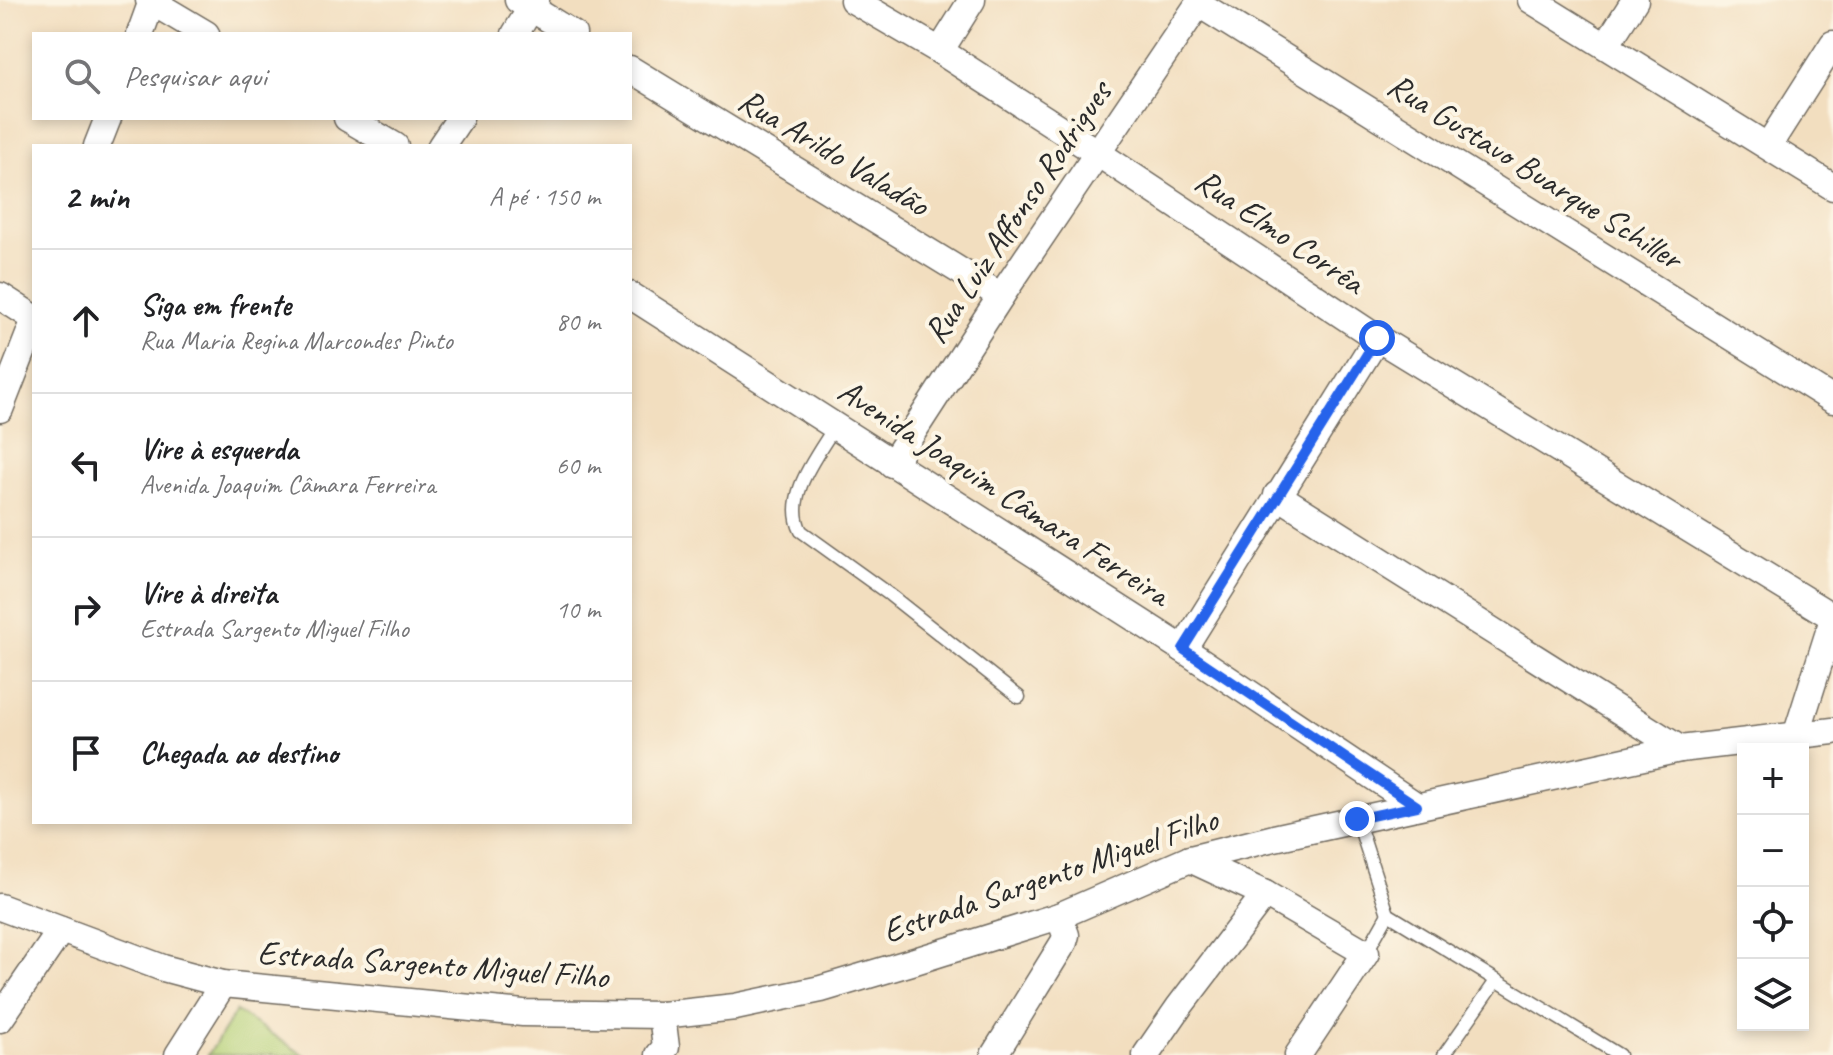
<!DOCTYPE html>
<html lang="pt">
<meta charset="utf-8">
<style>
:root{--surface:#fff;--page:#f2f2f2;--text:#202124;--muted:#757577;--line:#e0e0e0}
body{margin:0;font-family:Caveat,sans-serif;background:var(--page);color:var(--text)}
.controls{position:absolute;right:24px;bottom:24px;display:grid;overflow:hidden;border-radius:0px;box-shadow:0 4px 12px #0003}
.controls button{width:72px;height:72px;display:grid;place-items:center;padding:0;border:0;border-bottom:2px solid var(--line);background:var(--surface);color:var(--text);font:40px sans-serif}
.stop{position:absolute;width:24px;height:24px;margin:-18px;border:6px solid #2563eb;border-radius:50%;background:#fff}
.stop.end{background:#2563eb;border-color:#fff;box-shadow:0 2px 8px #0008}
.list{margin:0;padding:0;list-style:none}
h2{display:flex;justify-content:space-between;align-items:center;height:104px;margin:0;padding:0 32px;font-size:34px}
h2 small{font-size:26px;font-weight:400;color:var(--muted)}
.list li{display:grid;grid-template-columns:52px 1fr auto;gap:24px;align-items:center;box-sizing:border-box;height:144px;padding:0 32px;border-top:2px solid var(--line)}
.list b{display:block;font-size:30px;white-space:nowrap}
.list p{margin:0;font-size:26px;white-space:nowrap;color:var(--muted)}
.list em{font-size:26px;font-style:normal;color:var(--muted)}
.icon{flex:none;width:44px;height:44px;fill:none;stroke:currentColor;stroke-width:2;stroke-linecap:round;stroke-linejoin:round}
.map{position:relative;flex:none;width:1833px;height:1055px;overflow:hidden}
.search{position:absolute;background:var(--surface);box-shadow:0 4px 12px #0003;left:32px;top:32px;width:600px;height:88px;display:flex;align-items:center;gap:20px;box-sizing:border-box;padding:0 28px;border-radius:0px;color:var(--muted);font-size:30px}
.panel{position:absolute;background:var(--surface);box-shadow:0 4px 12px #0003;left:32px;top:144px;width:600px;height:680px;border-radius:0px}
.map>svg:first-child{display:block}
</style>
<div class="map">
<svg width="1833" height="1055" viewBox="0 0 1833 1055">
<rect width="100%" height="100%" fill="#fcf5e5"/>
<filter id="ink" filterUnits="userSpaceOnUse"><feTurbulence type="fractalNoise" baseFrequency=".0125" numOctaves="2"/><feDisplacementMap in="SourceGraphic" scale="16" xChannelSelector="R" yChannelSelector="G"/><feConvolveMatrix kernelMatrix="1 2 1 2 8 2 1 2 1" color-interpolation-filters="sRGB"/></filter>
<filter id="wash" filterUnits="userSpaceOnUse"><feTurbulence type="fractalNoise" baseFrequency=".006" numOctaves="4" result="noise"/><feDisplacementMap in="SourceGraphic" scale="32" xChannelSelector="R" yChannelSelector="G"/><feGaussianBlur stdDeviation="1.8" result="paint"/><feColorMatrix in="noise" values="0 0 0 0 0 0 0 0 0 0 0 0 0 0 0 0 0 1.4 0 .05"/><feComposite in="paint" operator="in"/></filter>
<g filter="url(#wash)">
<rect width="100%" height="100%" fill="#f2debf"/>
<!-- green -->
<path fill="#b3d076" stroke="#6f7e50" stroke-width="2" d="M236 1011 304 1055H208Z"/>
</g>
<g filter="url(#ink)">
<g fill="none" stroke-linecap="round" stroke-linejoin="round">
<!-- service casing -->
<g stroke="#716a5f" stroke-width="15">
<g id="service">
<path d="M835 426C818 455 783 496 801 531L890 595 1019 697"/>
<path d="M1357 819 1388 914"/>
<path d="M1366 953 1388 914 1619 1055"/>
<path d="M1444 1055 1496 981"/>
</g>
</g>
<!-- minor casing -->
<g stroke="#716a5f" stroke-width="29">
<g id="minor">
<path d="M149 0 206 34"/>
<path d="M518 0 573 34"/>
<path d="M853 0 940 51 1099 154 1377 338 1833 617"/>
<path d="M1531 0 1833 187"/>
<path d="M1199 4 1833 400"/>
<path d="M140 34 152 1"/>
<path d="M515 34 536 0"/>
<path d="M1607 44 1635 0"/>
<path d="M940 51 972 0"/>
<path d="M630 69 1001 296"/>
<path d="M347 118 395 146"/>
<path d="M97 146 108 118"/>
<path d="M441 146 460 118"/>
<path d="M1768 146 1833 44"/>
<path d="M630 295 1183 649 1417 806"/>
<path d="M0 296 34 318"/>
<path d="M0 409 34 322"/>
<path d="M892 464 1001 296 1201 0"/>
<path d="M1277 495 1680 749"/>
<path d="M1183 649 1377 338"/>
<path d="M1796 736 1833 619"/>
<path d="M1190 859 1265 894 1366 953 1298 1055"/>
<path d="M0 907 163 968 223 984 523 1013 662 1015 735 1007 821 989 915 961 1059 916 1190 859 1274 838 1680 749 1833 731"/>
<path d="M0 1019 61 930"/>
<path d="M178 1055 223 984"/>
<path d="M659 1055 666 1047 662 1015"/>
<path d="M994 1055 1064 942 1066 935 1059 916"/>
<path d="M1146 1055 1179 1007 1265 894"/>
</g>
</g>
<!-- service -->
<use href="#service" stroke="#fff" stroke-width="12"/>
<!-- minor -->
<use href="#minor" stroke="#fff" stroke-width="26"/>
</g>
</g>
<g fill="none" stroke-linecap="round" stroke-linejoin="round" filter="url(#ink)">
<!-- route -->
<path stroke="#2563eb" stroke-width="10" d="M1357 819 1417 806 1183 649 1377 338"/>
</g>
<g text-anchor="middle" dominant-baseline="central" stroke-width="8" stroke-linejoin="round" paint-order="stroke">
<!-- street labels -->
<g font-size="34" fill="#2b2b2b" stroke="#fcf5e5">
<text transform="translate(834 152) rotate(31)">Rua Arildo Valadão</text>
<text transform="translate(1535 171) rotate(32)">Rua Gustavo Buarque Schiller</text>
<text transform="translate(1017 212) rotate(-56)">Rua Luiz Affonso Rodrigues</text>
<text transform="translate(1280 231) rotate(34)">Rua Elmo Corrêa</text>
<text transform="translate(1004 492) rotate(33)">Avenida Joaquim Câmara Ferreira</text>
<text transform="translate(1050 875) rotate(-19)">Estrada Sargento Miguel Filho</text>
<text transform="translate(433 964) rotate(4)">Estrada Sargento Miguel Filho</text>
</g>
</g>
</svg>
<div class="controls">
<button>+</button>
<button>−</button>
<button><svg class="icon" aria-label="locate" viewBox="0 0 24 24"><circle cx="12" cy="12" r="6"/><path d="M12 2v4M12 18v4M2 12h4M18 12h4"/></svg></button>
<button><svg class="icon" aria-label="layers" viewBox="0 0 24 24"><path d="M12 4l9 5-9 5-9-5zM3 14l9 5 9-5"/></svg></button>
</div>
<div class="stop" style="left:1377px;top:338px"></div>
<div class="stop end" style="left:1357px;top:819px"></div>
<div class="search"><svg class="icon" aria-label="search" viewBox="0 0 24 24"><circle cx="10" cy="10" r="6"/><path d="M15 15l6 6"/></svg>Pesquisar aqui</div>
<section class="panel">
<h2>2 min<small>A pé · 150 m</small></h2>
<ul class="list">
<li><svg class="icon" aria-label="ahead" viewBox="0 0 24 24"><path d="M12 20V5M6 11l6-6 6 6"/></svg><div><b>Siga em frente</b><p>Rua Maria Regina Marcondes Pinto</p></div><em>80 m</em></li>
<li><svg class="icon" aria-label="left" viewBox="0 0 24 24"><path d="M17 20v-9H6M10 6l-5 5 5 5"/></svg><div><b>Vire à esquerda</b><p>Avenida Joaquim Câmara Ferreira</p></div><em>60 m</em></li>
<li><svg class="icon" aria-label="right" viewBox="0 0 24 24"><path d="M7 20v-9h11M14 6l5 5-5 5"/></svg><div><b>Vire à direita</b><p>Estrada Sargento Miguel Filho</p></div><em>10 m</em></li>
<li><svg class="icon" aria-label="arrive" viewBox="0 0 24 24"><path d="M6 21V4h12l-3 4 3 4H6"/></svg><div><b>Chegada ao destino</b></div></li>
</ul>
</section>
</div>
